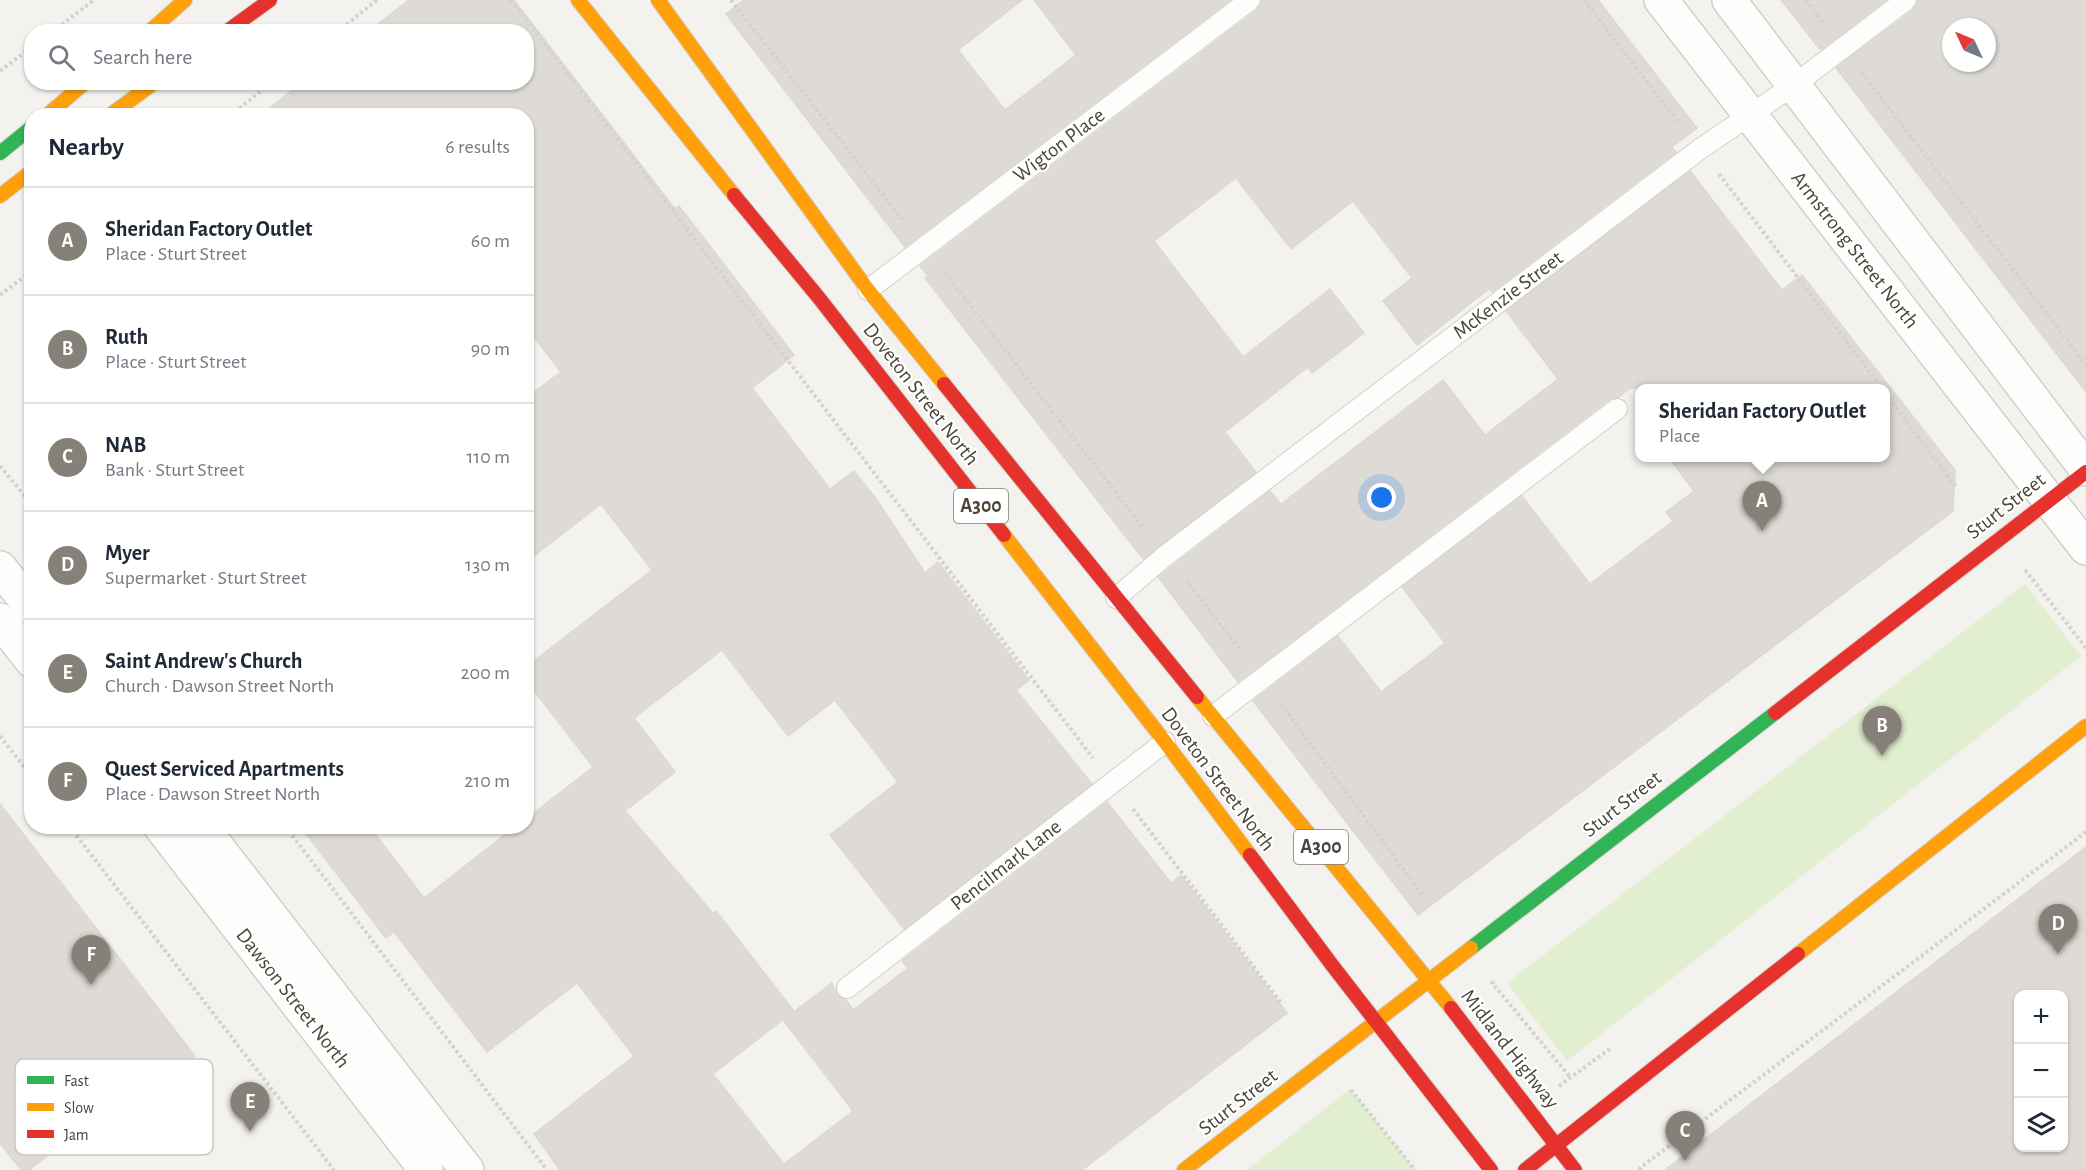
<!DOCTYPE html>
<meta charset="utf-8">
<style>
:root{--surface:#fff;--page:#f2f2f3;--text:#1f2937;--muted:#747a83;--line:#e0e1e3;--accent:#868178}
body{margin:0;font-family:"Alegreya Sans",sans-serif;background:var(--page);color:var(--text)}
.controls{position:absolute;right:18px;bottom:18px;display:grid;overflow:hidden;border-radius:12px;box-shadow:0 2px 4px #0004}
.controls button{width:54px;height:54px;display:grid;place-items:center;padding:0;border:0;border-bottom:2px solid var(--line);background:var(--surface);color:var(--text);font:30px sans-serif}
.compass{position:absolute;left:1942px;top:18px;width:54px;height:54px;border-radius:50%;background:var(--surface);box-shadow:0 2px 4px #0004;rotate:314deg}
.you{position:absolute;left:1382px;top:498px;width:21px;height:21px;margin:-15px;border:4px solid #fff;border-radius:50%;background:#1a73e8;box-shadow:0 0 0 9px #1a73e833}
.badge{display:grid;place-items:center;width:39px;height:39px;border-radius:50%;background:var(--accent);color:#fff;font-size:20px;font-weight:700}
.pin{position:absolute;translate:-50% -50px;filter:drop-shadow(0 2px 3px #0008)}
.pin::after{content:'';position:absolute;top:32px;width:21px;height:18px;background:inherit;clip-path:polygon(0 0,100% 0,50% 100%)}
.popup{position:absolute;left:1635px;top:384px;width:255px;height:78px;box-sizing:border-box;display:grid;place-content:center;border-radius:12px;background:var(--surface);filter:drop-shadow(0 2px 4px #0005);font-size:20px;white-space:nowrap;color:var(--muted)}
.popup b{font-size:22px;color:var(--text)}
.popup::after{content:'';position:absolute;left:50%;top:100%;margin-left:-12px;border:12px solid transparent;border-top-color:var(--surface)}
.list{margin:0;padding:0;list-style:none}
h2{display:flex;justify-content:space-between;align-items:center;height:78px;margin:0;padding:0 24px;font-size:26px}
h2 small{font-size:20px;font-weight:400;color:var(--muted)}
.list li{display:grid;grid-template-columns:39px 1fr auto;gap:18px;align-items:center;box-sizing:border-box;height:108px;padding:0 24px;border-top:2px solid var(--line)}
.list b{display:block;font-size:22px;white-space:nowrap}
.list p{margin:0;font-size:20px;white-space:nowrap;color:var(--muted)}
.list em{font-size:20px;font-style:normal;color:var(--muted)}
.icon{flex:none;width:33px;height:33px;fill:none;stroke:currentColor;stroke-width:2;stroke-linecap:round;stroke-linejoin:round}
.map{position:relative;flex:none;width:2086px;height:1170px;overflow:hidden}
.search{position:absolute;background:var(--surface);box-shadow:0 2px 4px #0004;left:24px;top:24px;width:510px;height:66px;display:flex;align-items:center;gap:15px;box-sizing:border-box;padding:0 21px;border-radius:24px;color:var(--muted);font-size:22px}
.panel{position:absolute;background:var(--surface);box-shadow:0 2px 4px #0004;left:24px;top:108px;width:510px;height:726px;border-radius:24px}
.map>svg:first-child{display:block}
</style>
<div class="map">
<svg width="2086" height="1170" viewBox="0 0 2086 1170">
<rect width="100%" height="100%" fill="#f4f2ee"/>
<!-- green -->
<g fill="#e1eecf">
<path d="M2025 584 2081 656 1567 1061 1507 983Z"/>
<path d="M1350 1089 1415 1170H1247Z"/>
</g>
<!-- building -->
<g fill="#dedbd6" stroke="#dcd9d4" stroke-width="1.5" fill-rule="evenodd">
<path d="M409 0H514L675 209 679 206 794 355 752 388 830 489 854 471 877 500 925 573 938 562 1029 680 1016 690 1092 784 904 929 830 835 898 782 835 700 788 736 722 650 634 718 675 772 625 811 713 913 716 911 794 1011 713 1074 784 1164 853 1111 783 1020 832 983 837 995 845 999 853 1010 908 968 902 961 1107 802 1171 883 1181 875 1287 1013 1082 1170H560L534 1134 634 1056 577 983 487 1052 394 932 386 938 300 826H369L424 898 516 826H526V819L593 767 526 680V667L652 570 601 504 526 562V398L561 372 526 327V116H260L302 82H526V32H368Z"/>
<path d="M744 0H1022L958 50 1005 110 1076 55 1034 0H1230L905 247 726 14Z"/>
<path d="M1262 0H1598L1697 128 1672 147 1676 152 1492 292 1489 289 1417 345 1383 301 1412 278 1353 201 1291 249 1236 178 1154 241 1243 357 1330 289 1364 333 1312 373 1308 367 1225 432 1256 472 1143 559 925 278 928 276 920 266 1257 10Z"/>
<path d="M1781 0H1886L1822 49 1819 48Z"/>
<path d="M1918 0H2086V392L1836 68 1913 10ZM1951 27H1987V63H1951Z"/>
<path d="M1690 171 1782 290 1802 275 1955 470 1953 511 1418 915 1253 701 1338 636 1381 692 1445 643 1402 587 1522 496 1590 584 1673 521 1666 512 1694 491 1669 458H1885V388H1630L1619 397 1610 399 1238 682 1158 577 1270 491 1281 504 1443 380 1485 435 1558 379 1506 311Z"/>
<path d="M0 804 195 1056 136 1101 129 1092 29 1170H21L0 1143Z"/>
<path d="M2086 847V1170H1665L1732 1118ZM2019 994H2064V1148H2019Z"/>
</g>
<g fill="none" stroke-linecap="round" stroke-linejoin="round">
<!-- lane casing -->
<g stroke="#d2d0cb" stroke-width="22">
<g id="lane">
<path d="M868 290 1250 0"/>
<path d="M1116 598 1165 556 1700 149 1794 85 1906 0"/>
<path d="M1213 716 1617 409"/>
<path d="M847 988 1165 742"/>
</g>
</g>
<!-- street casing -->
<g stroke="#d2d0cb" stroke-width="36">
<g id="street">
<path d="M1661 0 2086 548"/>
<path d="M1729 0 2086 469"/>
<path d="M0 568 32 608"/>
<path d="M0 620 32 661"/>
<path d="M160 826 426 1170"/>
<path d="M201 826 467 1170"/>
</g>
</g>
<!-- fast casing -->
<g stroke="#d3cfc5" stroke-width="16">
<g id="fast">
<path d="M0 153 32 127"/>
<path d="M1471 948 1775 713"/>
</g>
</g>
<!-- slow casing -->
<g stroke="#d3cfc5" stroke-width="16">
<g id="slow">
<path d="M578 0 734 195"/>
<path d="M658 0 868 290 944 384"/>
<path d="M149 32 185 0"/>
<path d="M46 116 86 82"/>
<path d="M109 116 155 82"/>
<path d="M0 196 32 171"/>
<path d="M1004 535 1165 742 1250 855"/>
<path d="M1197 697 1451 1008"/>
<path d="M1798 954 2086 726"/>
<path d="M1184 1170 1471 948"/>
</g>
</g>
<!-- jam casing -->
<g stroke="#d3cfc5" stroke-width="16">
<g id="jam">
<path d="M226 32 270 0"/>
<path d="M734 195 819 298 1004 535"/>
<path d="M944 384 1197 697"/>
<path d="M1775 713 2086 472"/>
<path d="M1250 855 1332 965 1491 1170"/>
<path d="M1451 1008 1575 1170"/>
<path d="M1525 1170 1798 954"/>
</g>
</g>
<!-- path -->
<g stroke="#d3d2cc" stroke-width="4" stroke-dasharray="3 3" stroke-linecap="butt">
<path d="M511 0 1093 758"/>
<path d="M731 0 905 223"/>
<path d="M1584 0 1679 123"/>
<path d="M1806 0 1822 22"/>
<path d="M52 32 94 0"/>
<path d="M337 32 377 0"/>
<path d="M0 71 32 47"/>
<path d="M1862 73 2086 365"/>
<path d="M230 116 272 82"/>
<path d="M1719 174 1882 388"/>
<path d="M945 273 1145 530"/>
<path d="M0 295 32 271"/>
<path d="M1885 393 1957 488"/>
<path d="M0 466 32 505"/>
<path d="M2025 572 2026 571 2086 648"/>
<path d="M1186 580 1242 652"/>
<path d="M1281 704 1423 896"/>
<path d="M0 736 32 777"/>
<path d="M1133 809 1282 1004"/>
<path d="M69 826 334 1170"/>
<path d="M285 826 547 1170"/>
<path d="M1494 982 1492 983 1571 1078"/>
<path d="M1559 1086 1611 1048"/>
<path d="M1351 1090 1415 1170"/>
<path d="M1641 1170 1640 1168 2086 832"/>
</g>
<!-- lane -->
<use href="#lane" stroke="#fdfdfc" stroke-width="20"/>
<!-- street -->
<use href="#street" stroke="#fdfdfc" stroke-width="33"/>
<!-- fast -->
<use href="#fast" stroke="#30b455" stroke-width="14"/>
<!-- slow -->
<use href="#slow" stroke="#ff9f0a" stroke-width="14"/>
<!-- jam -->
<use href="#jam" stroke="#e5322d" stroke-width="14"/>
</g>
<g text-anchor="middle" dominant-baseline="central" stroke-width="4.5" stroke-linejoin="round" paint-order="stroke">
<!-- shield labels -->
<g fill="#fff" stroke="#817c74" stroke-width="1.5">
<rect x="954" y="489" width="54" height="34" rx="4.5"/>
<rect x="1294" y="830" width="54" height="34" rx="4.5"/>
</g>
<g font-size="20" font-weight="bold" fill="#4b4439">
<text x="981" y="506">A300</text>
<text x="1321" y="847">A300</text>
</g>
<!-- street labels -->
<g font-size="21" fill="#4b4439" stroke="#fff">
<text transform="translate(1059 145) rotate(-37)">Wigton Place</text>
<text transform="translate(1855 250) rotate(52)">Armstrong Street North</text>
<text transform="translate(1508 295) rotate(-37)">McKenzie Street</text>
<text transform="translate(921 394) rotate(52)">Doveton Street North</text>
<text transform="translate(2006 506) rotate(-38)">Sturt Street</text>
<text transform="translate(1218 779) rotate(53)">Doveton Street North</text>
<text transform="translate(1622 804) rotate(-38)">Sturt Street</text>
<text transform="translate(1006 865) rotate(-38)">Pencilmark Lane</text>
<text transform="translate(293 998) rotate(52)">Dawson Street North</text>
<text transform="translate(1510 1049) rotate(52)">Midland Highway</text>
<text transform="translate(1238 1102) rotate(-38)">Sturt Street</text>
</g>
</g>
<!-- legend -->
<rect x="15" y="1059" width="198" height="96" rx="9" fill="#fff" stroke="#c9c7c4" stroke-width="1.5"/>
<rect x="27" y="1076" width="27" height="8" fill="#30b455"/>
<rect x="27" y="1103" width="27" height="8" fill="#ff9f0a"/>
<rect x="27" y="1130" width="27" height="8" fill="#e5322d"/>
<g font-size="16" fill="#4b4439">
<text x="64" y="1086">Fast</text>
<text x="64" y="1113">Slow</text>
<text x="64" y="1140">Jam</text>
</g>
</svg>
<div class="controls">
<button>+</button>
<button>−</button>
<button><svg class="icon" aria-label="layers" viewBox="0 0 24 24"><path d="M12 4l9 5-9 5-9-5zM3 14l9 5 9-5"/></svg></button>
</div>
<svg class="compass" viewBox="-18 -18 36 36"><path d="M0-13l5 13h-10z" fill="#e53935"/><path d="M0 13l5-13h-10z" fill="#747a83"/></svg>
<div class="you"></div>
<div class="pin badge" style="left:1762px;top:531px">A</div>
<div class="popup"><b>Sheridan Factory Outlet</b>Place</div>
<div class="pin badge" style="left:1882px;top:756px">B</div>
<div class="pin badge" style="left:1685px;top:1161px">C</div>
<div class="pin badge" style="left:2058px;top:954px">D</div>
<div class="pin badge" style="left:250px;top:1132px">E</div>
<div class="pin badge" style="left:91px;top:985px">F</div>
<div class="search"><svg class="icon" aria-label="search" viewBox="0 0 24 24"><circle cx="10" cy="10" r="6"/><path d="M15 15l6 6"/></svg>Search here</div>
<section class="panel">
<h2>Nearby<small>6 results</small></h2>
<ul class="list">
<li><span class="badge">A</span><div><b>Sheridan Factory Outlet</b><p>Place · Sturt Street</p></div><em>60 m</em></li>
<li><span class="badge">B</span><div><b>Ruth</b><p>Place · Sturt Street</p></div><em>90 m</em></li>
<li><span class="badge">C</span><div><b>NAB</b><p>Bank · Sturt Street</p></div><em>110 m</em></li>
<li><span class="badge">D</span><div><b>Myer</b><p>Supermarket · Sturt Street</p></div><em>130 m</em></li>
<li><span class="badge">E</span><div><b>Saint Andrew's Church</b><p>Church · Dawson Street North</p></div><em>200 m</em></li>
<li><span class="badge">F</span><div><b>Quest Serviced Apartments</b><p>Place · Dawson Street North</p></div><em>210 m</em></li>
</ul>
</section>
</div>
